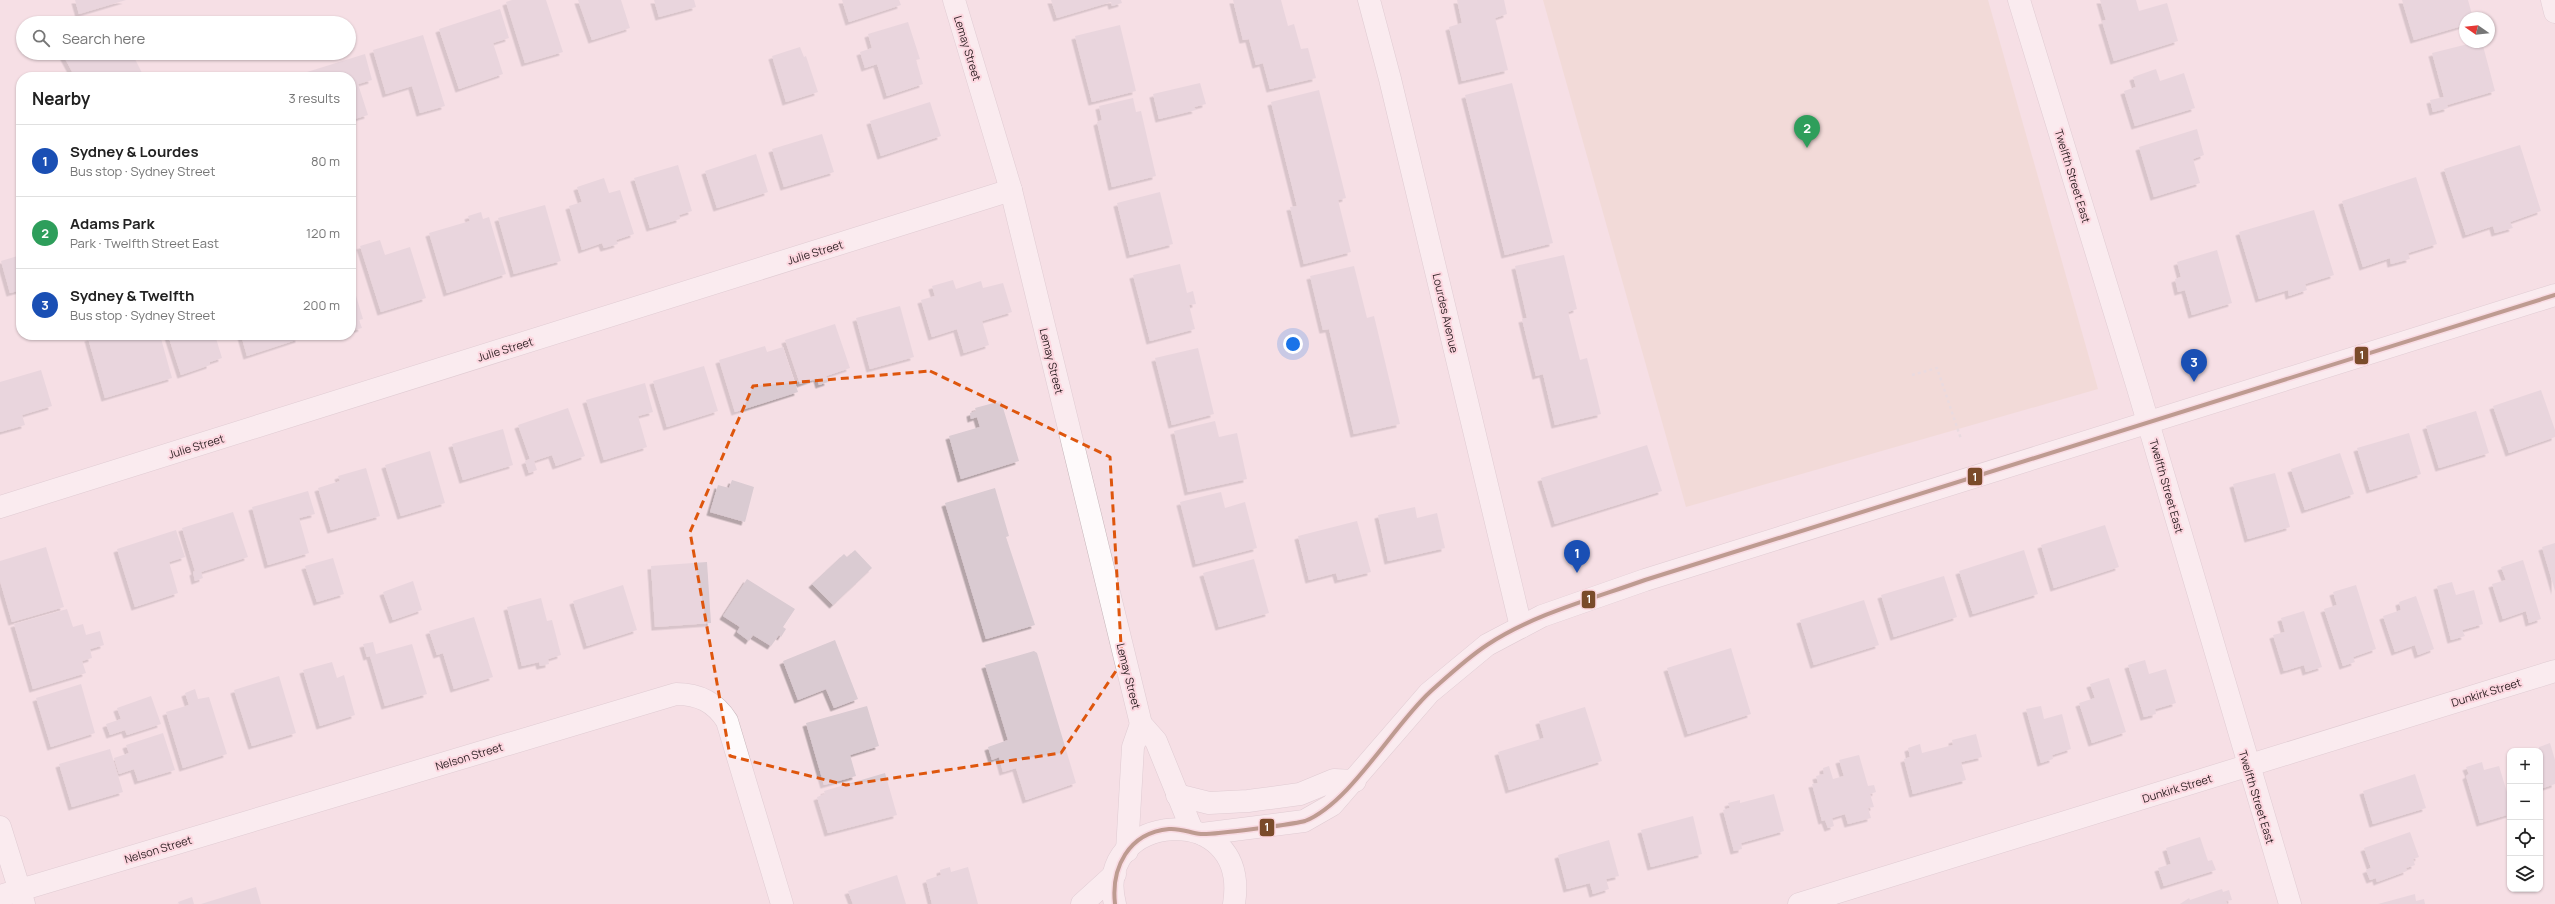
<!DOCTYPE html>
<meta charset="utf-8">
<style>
:root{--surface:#fff;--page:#f6f6f6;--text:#222;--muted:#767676;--line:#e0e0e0;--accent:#716165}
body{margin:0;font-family:Manrope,sans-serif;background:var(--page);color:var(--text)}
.controls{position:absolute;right:12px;bottom:12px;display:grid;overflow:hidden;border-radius:8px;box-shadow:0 1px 3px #0004}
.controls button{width:36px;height:36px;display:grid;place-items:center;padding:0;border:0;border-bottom:1px solid var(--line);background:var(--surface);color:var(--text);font:20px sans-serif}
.compass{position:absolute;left:2459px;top:12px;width:36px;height:36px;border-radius:50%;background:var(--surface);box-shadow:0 1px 3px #0004;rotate:284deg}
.you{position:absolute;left:1293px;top:344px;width:14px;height:14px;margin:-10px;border:3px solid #fff;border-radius:50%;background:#1a73e8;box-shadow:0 0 0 6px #1a73e833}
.badge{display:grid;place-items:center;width:26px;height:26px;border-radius:50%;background:var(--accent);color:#fff;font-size:13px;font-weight:700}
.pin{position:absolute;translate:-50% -33px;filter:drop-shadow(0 1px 2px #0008)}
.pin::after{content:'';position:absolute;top:21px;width:14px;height:12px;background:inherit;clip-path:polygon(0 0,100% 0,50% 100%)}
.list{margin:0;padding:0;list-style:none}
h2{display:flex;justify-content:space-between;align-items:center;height:52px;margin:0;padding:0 16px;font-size:17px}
h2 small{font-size:13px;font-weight:400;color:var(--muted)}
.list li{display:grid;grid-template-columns:26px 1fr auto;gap:12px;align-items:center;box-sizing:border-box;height:72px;padding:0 16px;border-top:1px solid var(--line)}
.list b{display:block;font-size:15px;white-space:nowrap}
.list p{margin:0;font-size:13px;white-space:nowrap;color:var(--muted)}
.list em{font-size:13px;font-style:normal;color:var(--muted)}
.icon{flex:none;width:22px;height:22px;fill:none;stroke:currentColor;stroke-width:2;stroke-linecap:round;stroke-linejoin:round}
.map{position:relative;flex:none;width:2555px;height:904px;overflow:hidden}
.search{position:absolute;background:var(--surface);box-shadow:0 1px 3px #0004;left:16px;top:16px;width:340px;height:44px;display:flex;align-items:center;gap:10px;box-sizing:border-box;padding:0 14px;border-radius:22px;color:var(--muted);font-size:15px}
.panel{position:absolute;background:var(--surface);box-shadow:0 1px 3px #0004;left:16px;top:72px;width:340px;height:268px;border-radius:16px}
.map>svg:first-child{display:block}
</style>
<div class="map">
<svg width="2555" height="904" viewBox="0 0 2555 904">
<defs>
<filter id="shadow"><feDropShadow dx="-3.5" dy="3.5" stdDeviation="0" flood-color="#0004"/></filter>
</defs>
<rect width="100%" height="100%" fill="#f5dfe5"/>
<!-- green -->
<path fill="#eed6c7" d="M1543 0H1988L2098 389 1686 507Z"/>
<!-- building -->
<g fill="#dacbd2" filter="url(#shadow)">
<path d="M75 0H126L79 14Z"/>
<path d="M512 0H546L563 52 525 63 506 2Z"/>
<path d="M578 0H621L630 28 592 40Z"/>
<path d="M654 0H694L696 7 659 17Z"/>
<path d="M842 0H899L901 5 849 22Z"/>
<path d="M1051 0H1121L1122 3 1112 6 1111 2 1057 18Z"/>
<path d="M1233 0H1281L1288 26 1294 24 1301 49 1308 48 1316 78 1270 89 1263 63 1256 65 1249 39 1243 40Z"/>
<path d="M1457 0H1504L1507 14 1495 18 1508 70 1462 81 1449 27 1462 23Z"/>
<path d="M2100 0H2136L2139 11 2167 3 2178 41 2114 61 2102 21 2106 20Z"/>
<path d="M2402 0H2468L2473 18H2465V25L2414 40Z"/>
<path d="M500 9 509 38 493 43 503 74 459 89 439 29Z"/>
<path d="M908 22 920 59 916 60 923 84 887 96 877 64 865 68 860 52 872 48 868 34Z"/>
<path d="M1120 25 1136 91 1092 102 1075 36Z"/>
<path d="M423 35 445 106 420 113 412 86 386 94 373 50Z"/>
<path d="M2476 42H2482L2495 91 2447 105 2448 108 2433 112 2430 100 2444 97 2432 53Z"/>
<path d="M800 47 804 57 806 56 818 92 786 102 772 56Z"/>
<path d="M62 53H132L144 77H75Z"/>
<path d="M365 54 372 80 358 84 368 115 351 120V77H308L307 72Z"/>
<path d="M2156 69 2160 81 2184 73 2195 108 2135 126 2124 91 2136 87 2133 77Z"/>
<path d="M1200 83 1206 104 1194 107 1196 110 1159 119 1153 94Z"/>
<path d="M1512 83 1553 243 1505 255 1465 95Z"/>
<path d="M1319 90 1346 198 1338 200 1351 252 1304 264 1290 207 1297 206 1271 102Z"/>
<path d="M1133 98 1136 112 1141 111 1156 176 1112 187 1097 122 1102 120 1099 106Z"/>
<path d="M930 102 941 136 881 156 870 121Z"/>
<path d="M2197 129 2204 155 2193 159 2200 183 2154 197 2139 147Z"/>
<path d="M822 134 834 172 784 187 772 149Z"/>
<path d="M2520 145 2541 211 2510 222 2513 228 2495 233 2493 226 2466 235 2444 169Z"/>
<path d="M756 154 768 192 717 208 705 171Z"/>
<path d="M678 165 692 211 679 215 680 219 650 228 634 178Z"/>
<path d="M2416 177 2437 244 2408 253 2410 259 2391 264 2390 258 2363 267 2342 201Z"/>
<path d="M604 178 609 193 620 190 634 234 616 240 618 244 604 248 602 243 582 250 569 206 582 202 577 187Z"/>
<path d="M1160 192 1173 244 1130 255 1117 203Z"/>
<path d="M545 205 561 261 514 274 498 218Z"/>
<path d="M2314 210 2334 275 2305 284 2307 290 2289 296 2288 290 2259 299 2239 232Z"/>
<path d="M481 212 483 219 489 217 506 274 447 293 429 233 470 221 468 216Z"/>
<path d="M380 240 385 255 410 247 426 298 381 312 360 246Z"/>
<path d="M351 241 356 255 351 256Z"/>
<path d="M2217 250 2232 303 2192 315 2185 290 2178 292 2175 279 2181 277 2177 262Z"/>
<path d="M21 255V290L10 293 1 261Z"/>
<path d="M1564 255 1577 309 1568 312 1580 360 1587 358 1601 414 1555 425 1543 374 1536 376 1522 319 1527 318 1515 266Z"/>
<path d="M1180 264 1187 293 1193 291 1196 304 1189 305 1195 329 1150 341 1133 275Z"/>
<path d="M1354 266 1367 318 1374 316 1400 424 1354 434 1329 329 1323 330 1310 276Z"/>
<path d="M351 279 363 319 359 320 362 328 351 331Z"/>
<path d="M953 280 956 289 981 281 983 288 1003 283 1012 312 982 321 989 345 964 353 957 329 932 337 921 300 935 296 932 286Z"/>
<path d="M900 306 914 357 870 369 856 318Z"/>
<path d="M835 324 850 368 826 376 828 382 819 385 817 378 800 384 785 340Z"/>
<path d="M100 335H160L172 378 105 398 88 338Z"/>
<path d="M168 335H215L222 358 210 362V365L181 375Z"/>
<path d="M241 335H298L299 339 247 356Z"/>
<path d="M765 346 767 352 783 347 798 392 735 412 719 360Z"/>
<path d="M1198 348 1214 414 1172 425 1155 358Z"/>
<path d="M704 366 718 411 667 427 653 381Z"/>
<path d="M41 370 52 406 22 415 25 425 0 432V382Z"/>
<path d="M645 383 653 412 638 416 647 447 604 460 586 400Z"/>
<path d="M2541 390 2555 430V437L2509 453 2493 406Z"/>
<path d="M1001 401 1019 461 961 479 949 436 980 427 977 417 971 419 970 413 976 411 975 408Z"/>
<path d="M568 408 585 456 556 466 552 455 534 461 537 470 529 473 525 461 530 459 518 425Z"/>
<path d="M2476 411 2489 453 2439 468 2426 426Z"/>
<path d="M1215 421 1219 437 1237 433 1247 479 1188 492 1174 431Z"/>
<path d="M503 429 513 465 463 480 452 444Z"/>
<path d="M2409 433 2421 474 2370 490 2357 448Z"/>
<path d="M1647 445 1662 491 1555 524 1541 478Z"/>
<path d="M430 451 445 503 401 516 385 465Z"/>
<path d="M2340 453 2354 494 2305 510 2291 469Z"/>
<path d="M366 468 380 516 331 530 318 488 340 481 338 476Z"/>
<path d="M2275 473 2290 527 2248 539 2233 484Z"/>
<path d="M732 480 754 487 745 522 710 512 718 485 729 488Z"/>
<path d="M995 488 1009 536 1006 537 1035 625 986 639 945 503Z"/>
<path d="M308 491 315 514 299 518 309 553 268 565 252 507Z"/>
<path d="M1221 492 1225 508 1245 502 1257 548 1196 564 1180 502Z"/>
<path d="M1415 507 1417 518 1437 513 1445 548 1388 561 1378 515Z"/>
<path d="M233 512 248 557 201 572 203 578 195 581 193 572 195 571 182 528Z"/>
<path d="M1357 521 1371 572 1338 580 1336 573 1309 580 1298 536Z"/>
<path d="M2105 525 2119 567 2054 588 2041 545Z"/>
<path d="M176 530 185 557 169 562 178 593 135 607 117 549Z"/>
<path d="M2555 543V591L2542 547Z"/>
<path d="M46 547 64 607 12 622 0 581V561Z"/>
<path d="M855 550 872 568 833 605 812 584 844 554 847 557Z"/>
<path d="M2024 550 2038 594 1973 614 1959 571Z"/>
<path d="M333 558 344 594 317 602 305 566Z"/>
<path d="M1254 559 1269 613 1219 627 1203 573Z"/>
<path d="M2523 560 2541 619 2529 623 2526 611 2503 619 2492 584 2506 580 2501 567Z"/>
<path d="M707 562 711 623 655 627 651 566Z"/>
<path d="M1944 576 1957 617 1894 637 1881 595Z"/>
<path d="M747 579 795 609 783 627 786 629 781 637 779 635 771 646 753 635 749 641 737 632 740 627 723 616Z"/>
<path d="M413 581 422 610 393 620 383 592Z"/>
<path d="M2452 582 2456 595 2474 590 2483 624 2462 630 2465 636 2451 640 2437 586Z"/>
<path d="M623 585 637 630 587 646 573 601Z"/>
<path d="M2356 585 2376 649 2353 657 2355 662 2343 666 2324 609 2337 605 2333 592Z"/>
<path d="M2416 596 2434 649 2418 655 2415 645 2395 652 2383 616 2401 610 2399 602Z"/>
<path d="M541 598 547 621 552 620 561 655 548 659 549 664 540 666 539 662 522 666 507 607Z"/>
<path d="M1864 600 1879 645 1814 665 1800 620Z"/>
<path d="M67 609 73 627 83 624 86 635 100 631 104 645 90 649 92 658 82 661 86 673 33 689 14 624Z"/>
<path d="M2304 611 2322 667 2306 672 2304 665 2284 671 2273 635 2285 632 2281 618Z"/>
<path d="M474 617 493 677 454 689 443 653 437 655 429 631Z"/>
<path d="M835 640 858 699 834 708 826 689 798 700 783 661Z"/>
<path d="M373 642 376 654 412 644 427 694 385 706 370 656 367 657 363 644Z"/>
<path d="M1731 648 1751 714 1688 734 1667 668Z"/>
<path d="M1034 651 1037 653 1076 783 1026 800 1016 768 1003 772 999 757 992 760 988 747 1008 740 985 665Z"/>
<path d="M2145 660 2149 674 2166 669 2176 703 2155 709 2156 714 2144 717 2128 665Z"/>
<path d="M332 662 337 678 344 675 355 715 320 726 303 670Z"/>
<path d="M279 676 296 733 252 746 234 690Z"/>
<path d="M2109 678 2126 732 2092 743 2079 703 2095 698 2090 684Z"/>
<path d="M81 684 95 733 51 747 36 698Z"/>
<path d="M195 689 198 699 209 697 227 754 183 768 166 712 189 705 185 693Z"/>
<path d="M151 696 161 724 127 735 125 730 110 735 106 724 121 719 117 708Z"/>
<path d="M867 706 879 746 850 755 856 776 824 785 806 723Z"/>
<path d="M2041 706 2044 719 2062 714 2071 749 2052 755 2053 759 2041 763 2026 709Z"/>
<path d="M1585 707 1602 761 1509 790 1498 752 1544 738 1539 721Z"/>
<path d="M163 733 175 770 138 781 134 769 119 774 114 758 129 753 126 745Z"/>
<path d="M1976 734 1982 757 1961 762 1966 780 1913 794 1904 759 1910 757 1908 748 1920 744 1922 753 1953 745 1952 740Z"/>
<path d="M2550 743 2555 760V784L2540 789 2539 747Z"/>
<path d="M110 749 123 792 72 807 59 764Z"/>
<path d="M1859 755 1868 786 1874 785 1876 792 1870 794 1874 807 1868 808 1871 818 1848 824 1845 814 1832 818 1834 826 1828 828 1825 820 1822 821 1812 784 1818 783 1816 776 1824 774 1823 768 1829 766 1833 779 1844 776 1839 760Z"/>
<path d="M2482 762 2484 770 2499 766 2510 802V814L2480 823 2466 776 2469 774 2466 767Z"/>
<path d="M885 773 897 815 828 833 817 797 825 794 824 791Z"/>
<path d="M2415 774 2426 808 2373 824 2363 791Z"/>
<path d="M1774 794 1784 831 1741 843 1742 849 1734 851 1723 810 1730 808 1728 803 1740 800V803Z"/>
<path d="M1693 816 1702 854 1651 867 1641 830Z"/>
<path d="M2410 832 2419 857 2413 859 2415 865 2406 868 2407 871 2377 882 2376 878 2370 880 2366 870 2371 868 2364 848Z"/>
<path d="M2200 837 2208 861 2212 860 2216 870 2164 886 2158 868 2171 864 2166 848Z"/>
<path d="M1609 840 1619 876 1606 879 1609 889 1593 894 1590 883 1567 889 1558 855Z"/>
<path d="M950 867 951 872 968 867 978 904H932L926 880 941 875 940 870Z"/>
<path d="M897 875 906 904H853L848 891Z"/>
<path d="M256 887 261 904H201Z"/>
<path d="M2222 889 2223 892 2229 890 2232 900 2226 901 2227 904H2180L2189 898 2190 900Z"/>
<path d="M2415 894 2416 901 2424 899 2425 904H2378Z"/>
<path d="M192 897 194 904H179L178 902Z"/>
</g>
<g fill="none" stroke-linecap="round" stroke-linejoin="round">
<!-- minor casing -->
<g stroke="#c6b5ba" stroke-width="23">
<g id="minor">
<path d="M954 0 1011 190 1141 724 1156 741 1192 830"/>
<path d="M1369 0 1390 79 1521 627"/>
<path d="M2019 0 2137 385 2290 904"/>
<path d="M2552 0 2555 12"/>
<path d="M0 507 1011 190"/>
<path d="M1177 795 1209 803 1248 801 1300 794 1334 780 1355 781"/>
<path d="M0 827 24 904"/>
<path d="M1202 834 1304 821 1332 805 1429 693 1487 645 1542 616 1645 580 2555 295"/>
<path d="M1127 851 1133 747 1141 724"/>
<path d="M0 896 676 694C699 694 715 702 727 721L782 904"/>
<path d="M1082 904 1115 874"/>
<path d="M1115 904C1091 812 1251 797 1234 904"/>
<path d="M1799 904 2555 671"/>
</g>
</g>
<!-- path -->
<path stroke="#dcd6d7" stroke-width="2.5" stroke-dasharray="3 3" stroke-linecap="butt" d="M1912 375 1937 368 1961 439"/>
<!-- minor -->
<use href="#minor" stroke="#fefafb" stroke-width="22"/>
<!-- bus-1 casing -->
<g stroke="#fdd7e0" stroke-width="7">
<path id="bus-1" d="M1115 904C1111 868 1128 833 1169 829 1181 828 1190 833 1201 834 1212 835 1295 824 1305 821 1350 803 1393 726 1430 692 1448 676 1467 658 1487 645 1534 614 1592 599 1645 580L2555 295"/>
</g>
<!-- bus-1 -->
<use href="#bus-1" stroke="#7a4b2a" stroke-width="4"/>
</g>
<!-- marked area -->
<path d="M0 0H2555V904H0ZM930 371 1110 457 1122 662 1061 753 846 785 730 756 690 532 753 386Z" fill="#f5dfe5" fill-opacity=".55" fill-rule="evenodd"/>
<path fill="none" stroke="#de560d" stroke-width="3" stroke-dasharray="8 5" stroke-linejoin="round" d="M930 371 1110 457 1122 662 1061 753 846 785 730 756 690 532 753 386Z"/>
<g text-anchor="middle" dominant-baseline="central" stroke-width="4" stroke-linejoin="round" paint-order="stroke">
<!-- street labels -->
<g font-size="11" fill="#2a1d20" stroke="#fdd7e0">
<text transform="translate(968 48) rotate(73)">Lemay Street</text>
<text transform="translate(2073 176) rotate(73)">Twelfth Street East</text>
<text transform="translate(815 252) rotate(-17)">Julie Street</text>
<text transform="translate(1446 313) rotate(77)">Lourdes Avenue</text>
<text transform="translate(505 349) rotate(-17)">Julie Street</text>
<text transform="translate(1052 361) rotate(76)">Lemay Street</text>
<text transform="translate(196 446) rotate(-17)">Julie Street</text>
<text transform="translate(2167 486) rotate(74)">Twelfth Street East</text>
<text transform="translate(1129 676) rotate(76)">Lemay Street</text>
<text transform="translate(2486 692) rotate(-17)">Dunkirk Street</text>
<text transform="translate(469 756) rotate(-17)">Nelson Street</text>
<text transform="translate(2177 788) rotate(-17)">Dunkirk Street</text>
<text transform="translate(2257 797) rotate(73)">Twelfth Street East</text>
<text transform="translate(158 849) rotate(-17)">Nelson Street</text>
</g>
</g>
<g stroke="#fdd7e0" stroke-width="1.5">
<rect x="2354" y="346" width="15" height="19" rx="4" fill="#7a4b2a"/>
<rect x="1967" y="467" width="16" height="19" rx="4" fill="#7a4b2a"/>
<rect x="1581" y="590" width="15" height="19" rx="4" fill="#7a4b2a"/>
<rect x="1259" y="818" width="16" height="19" rx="4" fill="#7a4b2a"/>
</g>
<g font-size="11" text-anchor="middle" font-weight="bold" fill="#fff">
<text x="2362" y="359">1</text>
<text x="1975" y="481">1</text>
<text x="1589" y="603">1</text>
<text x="1267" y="831">1</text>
</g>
</svg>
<div class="controls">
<button>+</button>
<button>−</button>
<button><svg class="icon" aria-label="locate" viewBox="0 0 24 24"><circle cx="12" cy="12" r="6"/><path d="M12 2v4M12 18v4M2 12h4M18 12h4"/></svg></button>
<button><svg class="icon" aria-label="layers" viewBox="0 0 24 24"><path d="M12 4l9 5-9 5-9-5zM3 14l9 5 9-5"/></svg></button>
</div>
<svg class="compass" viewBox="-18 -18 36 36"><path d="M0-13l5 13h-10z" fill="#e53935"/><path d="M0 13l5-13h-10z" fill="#767676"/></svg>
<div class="you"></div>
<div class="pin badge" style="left:1577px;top:573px;background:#1a4fb4">1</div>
<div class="pin badge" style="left:1807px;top:148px;background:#2e9e5b">2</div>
<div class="pin badge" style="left:2194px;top:382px;background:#1a4fb4">3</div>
<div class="search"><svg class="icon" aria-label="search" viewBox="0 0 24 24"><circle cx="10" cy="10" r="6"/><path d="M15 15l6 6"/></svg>Search here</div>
<section class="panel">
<h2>Nearby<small>3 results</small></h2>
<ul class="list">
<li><span class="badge" style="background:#1a4fb4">1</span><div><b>Sydney &amp; Lourdes</b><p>Bus stop · Sydney Street</p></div><em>80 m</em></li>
<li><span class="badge" style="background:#2e9e5b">2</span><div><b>Adams Park</b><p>Park · Twelfth Street East</p></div><em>120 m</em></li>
<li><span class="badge" style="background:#1a4fb4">3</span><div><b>Sydney &amp; Twelfth</b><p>Bus stop · Sydney Street</p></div><em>200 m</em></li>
</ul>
</section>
</div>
